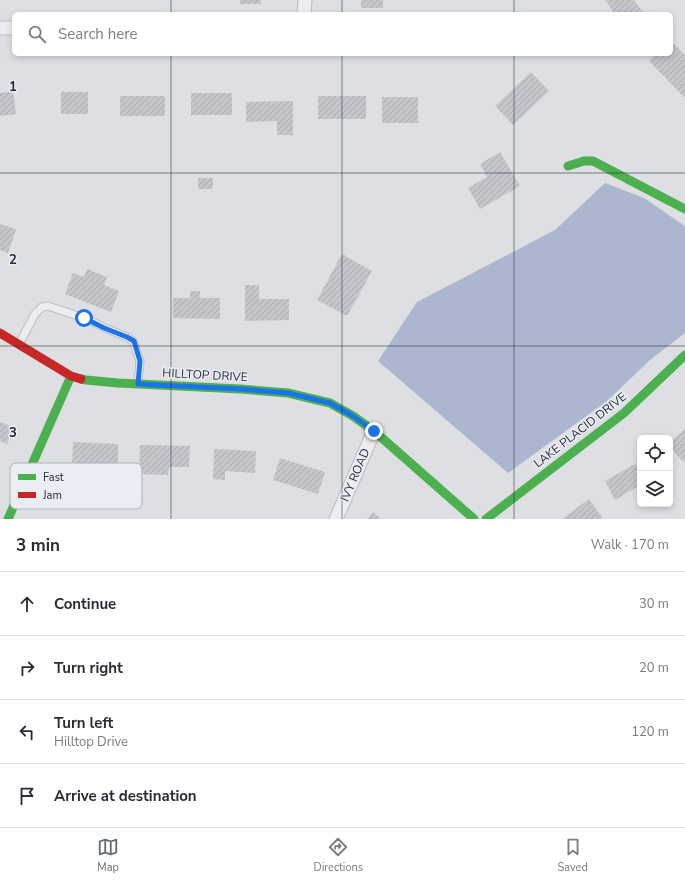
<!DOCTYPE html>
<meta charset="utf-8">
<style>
:root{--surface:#fff;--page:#f7f7f7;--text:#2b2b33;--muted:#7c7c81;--line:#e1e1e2;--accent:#666976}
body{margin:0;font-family:"Nunito Sans",sans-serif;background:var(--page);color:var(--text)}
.controls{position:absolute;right:12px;bottom:12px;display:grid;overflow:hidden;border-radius:6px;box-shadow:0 2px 6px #0003}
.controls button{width:36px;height:36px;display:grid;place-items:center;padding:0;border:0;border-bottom:1px solid var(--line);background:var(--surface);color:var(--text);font:20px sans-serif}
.stop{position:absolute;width:12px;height:12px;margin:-9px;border:3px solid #1a73e8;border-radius:50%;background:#fff}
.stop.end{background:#1a73e8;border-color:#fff;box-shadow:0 1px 4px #0008}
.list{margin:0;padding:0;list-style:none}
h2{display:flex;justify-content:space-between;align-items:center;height:52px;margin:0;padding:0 16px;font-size:17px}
h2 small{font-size:13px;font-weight:400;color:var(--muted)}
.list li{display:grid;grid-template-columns:26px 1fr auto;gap:12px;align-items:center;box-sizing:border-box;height:64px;padding:0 16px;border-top:1px solid var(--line)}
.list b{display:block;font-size:15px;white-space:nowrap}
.list p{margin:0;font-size:13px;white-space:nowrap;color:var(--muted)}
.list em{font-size:13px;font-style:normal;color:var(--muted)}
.icon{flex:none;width:22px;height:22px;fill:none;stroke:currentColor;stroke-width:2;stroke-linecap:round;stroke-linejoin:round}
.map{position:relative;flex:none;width:685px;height:519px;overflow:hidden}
.search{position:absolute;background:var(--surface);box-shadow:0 2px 6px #0003;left:12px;right:12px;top:12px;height:44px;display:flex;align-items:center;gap:10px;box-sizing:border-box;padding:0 14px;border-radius:6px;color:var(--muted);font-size:15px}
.sheet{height:308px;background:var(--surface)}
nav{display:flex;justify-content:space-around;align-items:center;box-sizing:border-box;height:56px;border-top:1px solid var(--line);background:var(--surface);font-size:11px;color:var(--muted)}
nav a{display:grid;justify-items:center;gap:2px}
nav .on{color:var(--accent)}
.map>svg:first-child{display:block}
</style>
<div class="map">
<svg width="685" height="519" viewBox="0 0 685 519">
<defs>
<pattern id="building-hatch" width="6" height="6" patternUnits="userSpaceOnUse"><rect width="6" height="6" fill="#c5c6cb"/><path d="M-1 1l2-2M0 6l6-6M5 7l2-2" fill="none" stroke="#a9aaaf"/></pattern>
</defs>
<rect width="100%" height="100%" fill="#dedfe3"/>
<!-- water -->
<path fill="#acb7cf" d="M605 183 644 198 685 226V333L650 360 607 401 508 473 378 361 417 302 555 230Z"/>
<!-- building -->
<g fill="url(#building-hatch)">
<rect x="240" y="0" width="21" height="4"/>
<rect x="361" y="0" width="22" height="8"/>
<path d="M605 0H634L644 14H615Z"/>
<path d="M671 41 685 55V98L649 61 656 54H671Z"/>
<path d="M531 72 549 91 513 125 495 106Z"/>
<path d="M13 91 16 114 0 116V93Z"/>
<rect x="61" y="92" width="27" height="22"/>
<rect x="191" y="93" width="41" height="22"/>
<rect x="120" y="96" width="45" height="20"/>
<rect x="318" y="96" width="48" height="23"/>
<rect x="382" y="97" width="36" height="26"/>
<path d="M293 101V135H277V121L246 122V102Z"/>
<path d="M500 152 520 186 480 209 468 188 487 177 480 164Z"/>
<rect x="198" y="178" width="15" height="11"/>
<path d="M0 224 16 229 8 253 0 250Z"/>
<path d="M342 254 372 271 347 316 317 300Z"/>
<path d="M87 269 107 277 104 285 119 291 111 312 65 294 73 273 84 277Z"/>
<path d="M245 285H259V299H289V320L245 321Z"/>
<path d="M190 291H200V298H220V319L173 318V298H190Z"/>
<path d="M0 422 13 427 7 444 0 441Z"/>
<path d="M685 429V460L683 462 670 447V442Z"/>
<path d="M73 442 118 444V468L72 467Z"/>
<path d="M140 445 190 446 189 467H169L168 475 139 474Z"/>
<path d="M214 449 256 451 255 473 225 471V480L213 479Z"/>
<path d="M280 458 325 472 318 494 273 480Z"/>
<path d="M637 463 640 468V485L615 500 605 481Z"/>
<path d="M589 499 603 519H562Z"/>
<path d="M373 512 381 519H367Z"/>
</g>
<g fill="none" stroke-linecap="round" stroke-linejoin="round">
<!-- lane casing -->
<g stroke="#bbbcc0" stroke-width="9">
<path id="lane" d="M19 344 35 314 42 307 48 306 84 318 105 328 127 337 133 341 140 361 138 383"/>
</g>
<!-- street casing -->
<g stroke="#bbbcc0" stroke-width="15">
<g id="street">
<path d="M304 14 305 0"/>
<path d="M0 28H14"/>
<path d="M336 519 374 431"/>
</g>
</g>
<!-- lane -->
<use href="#lane" stroke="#ededf0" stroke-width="7"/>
<!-- street -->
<use href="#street" stroke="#ededf0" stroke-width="13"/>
<!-- fast -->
<g stroke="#4caf50" stroke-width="9">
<path d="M568 166 584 161H593L685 209"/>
<path d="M81 379 86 380 118 383 240 389 288 393 330 403 353 416 374 431 474 519"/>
<path d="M8 519 71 376"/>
<path d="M486 519 624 413 685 355"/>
</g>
<!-- jam -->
<path stroke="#c62828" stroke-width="9" d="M0 333 71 376 81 379"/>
</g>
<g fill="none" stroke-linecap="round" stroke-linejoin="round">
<!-- route -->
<path stroke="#1a73e8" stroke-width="5" d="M84 318 104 328 127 337 134 341 140 361 138 384 240 389 288 393 330 403 353 416 374 431"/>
</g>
<!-- grid -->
<path fill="none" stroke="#252a3b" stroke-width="1" stroke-opacity="0.55" d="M171 0V14M342 0V14M514 0V14M171 54V519M342 54V519M514 54V519M0 173H685M0 346H685"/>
<g text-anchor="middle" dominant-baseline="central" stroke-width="3" stroke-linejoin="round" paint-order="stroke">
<!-- street labels -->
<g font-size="12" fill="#252a3b" stroke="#eaedf3">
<text transform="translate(205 375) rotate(3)">HILLTOP DRIVE</text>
<text transform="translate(580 430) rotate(-38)">LAKE PLACID DRIVE</text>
<text transform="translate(355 475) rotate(-67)">IVY ROAD</text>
</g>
</g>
<!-- legend -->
<rect x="10" y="463" width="132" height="46" rx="6" fill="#eaedf3" stroke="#afb2bc" stroke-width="1"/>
<rect x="18" y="474" width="18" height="6" fill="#4caf50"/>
<rect x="18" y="492" width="18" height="6" fill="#c62828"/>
<g font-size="11" fill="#252a3b">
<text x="43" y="481">Fast</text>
<text x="43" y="499">Jam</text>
</g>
<g font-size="13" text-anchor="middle" font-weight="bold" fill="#252a3b" stroke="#eaedf3" stroke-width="3" stroke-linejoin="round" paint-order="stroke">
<text x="13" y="91">1</text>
<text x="13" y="264">2</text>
<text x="13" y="437">3</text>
</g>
</svg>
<div class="controls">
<button><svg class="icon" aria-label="locate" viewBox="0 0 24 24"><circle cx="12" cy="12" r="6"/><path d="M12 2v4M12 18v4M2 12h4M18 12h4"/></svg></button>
<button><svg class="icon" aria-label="layers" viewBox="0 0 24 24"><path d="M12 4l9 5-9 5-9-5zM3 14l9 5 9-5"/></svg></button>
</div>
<div class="stop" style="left:84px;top:318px"></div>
<div class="stop end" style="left:374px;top:431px"></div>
<div class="search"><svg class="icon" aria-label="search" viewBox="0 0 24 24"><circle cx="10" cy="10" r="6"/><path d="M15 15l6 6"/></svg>Search here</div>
</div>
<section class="sheet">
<h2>3 min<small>Walk · 170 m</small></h2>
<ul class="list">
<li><svg class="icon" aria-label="ahead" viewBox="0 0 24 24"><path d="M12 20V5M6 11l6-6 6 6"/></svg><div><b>Continue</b></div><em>30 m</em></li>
<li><svg class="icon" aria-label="right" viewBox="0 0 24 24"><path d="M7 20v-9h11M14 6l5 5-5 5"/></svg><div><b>Turn right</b></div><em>20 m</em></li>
<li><svg class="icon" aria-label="left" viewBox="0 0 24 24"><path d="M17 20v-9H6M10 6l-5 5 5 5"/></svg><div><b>Turn left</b><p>Hilltop Drive</p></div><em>120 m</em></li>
<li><svg class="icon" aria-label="arrive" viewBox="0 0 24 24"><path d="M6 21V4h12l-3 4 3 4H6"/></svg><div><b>Arrive at destination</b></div></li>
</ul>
</section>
<nav>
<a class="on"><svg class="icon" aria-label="map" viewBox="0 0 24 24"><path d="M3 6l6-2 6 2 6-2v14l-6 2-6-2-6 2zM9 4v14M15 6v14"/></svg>Map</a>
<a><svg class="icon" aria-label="directions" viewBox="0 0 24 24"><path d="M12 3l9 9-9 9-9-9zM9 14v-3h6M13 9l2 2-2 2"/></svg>Directions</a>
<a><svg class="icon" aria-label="saved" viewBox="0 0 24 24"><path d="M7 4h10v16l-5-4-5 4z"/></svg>Saved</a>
</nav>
